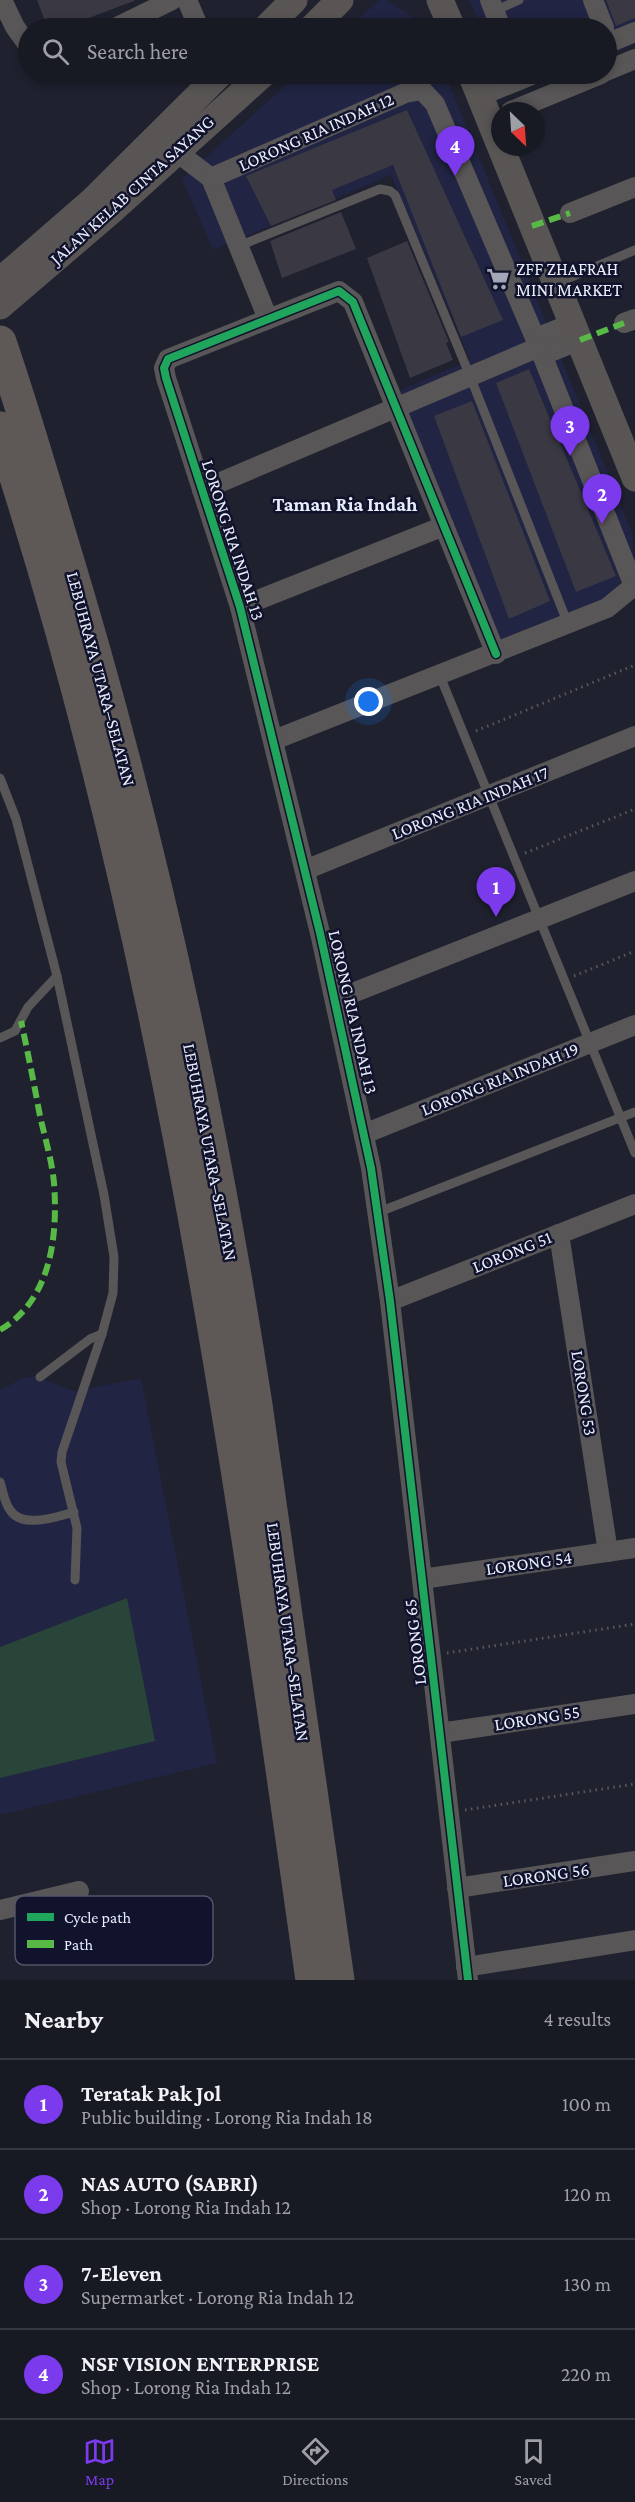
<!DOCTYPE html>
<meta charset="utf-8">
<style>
:root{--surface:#171923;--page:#20222b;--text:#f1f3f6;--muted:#9ea0a6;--line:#363841;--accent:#7c3aed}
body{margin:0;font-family:"Crimson Pro",serif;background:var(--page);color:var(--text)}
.compass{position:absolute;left:491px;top:102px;width:54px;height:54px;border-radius:50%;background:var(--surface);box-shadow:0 3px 9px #0003;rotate:155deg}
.you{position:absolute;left:369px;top:702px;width:21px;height:21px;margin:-15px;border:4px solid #fff;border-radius:50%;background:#1a73e8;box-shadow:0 0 0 9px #1a73e833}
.badge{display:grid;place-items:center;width:39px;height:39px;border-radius:50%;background:var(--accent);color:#fff;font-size:20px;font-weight:700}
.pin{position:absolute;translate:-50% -50px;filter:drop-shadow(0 2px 3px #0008)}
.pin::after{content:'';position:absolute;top:32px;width:21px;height:18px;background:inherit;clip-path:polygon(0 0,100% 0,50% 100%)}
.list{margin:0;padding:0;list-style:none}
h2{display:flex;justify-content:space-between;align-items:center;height:78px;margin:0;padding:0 24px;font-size:26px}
h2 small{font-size:20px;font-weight:400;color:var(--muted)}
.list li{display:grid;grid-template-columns:39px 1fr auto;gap:18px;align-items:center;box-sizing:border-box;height:90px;padding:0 24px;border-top:2px solid var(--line)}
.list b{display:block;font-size:22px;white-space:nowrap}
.list p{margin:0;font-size:20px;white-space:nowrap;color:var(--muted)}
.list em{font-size:20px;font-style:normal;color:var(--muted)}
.icon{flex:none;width:33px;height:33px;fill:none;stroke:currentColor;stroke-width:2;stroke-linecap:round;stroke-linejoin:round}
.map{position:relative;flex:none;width:635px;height:1980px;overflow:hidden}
.search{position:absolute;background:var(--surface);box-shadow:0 3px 9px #0003;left:18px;right:18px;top:18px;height:66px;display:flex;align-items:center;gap:15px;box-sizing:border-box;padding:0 21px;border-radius:33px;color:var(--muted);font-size:22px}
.sheet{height:438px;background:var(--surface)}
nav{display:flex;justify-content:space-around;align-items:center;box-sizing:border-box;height:84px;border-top:2px solid var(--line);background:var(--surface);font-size:16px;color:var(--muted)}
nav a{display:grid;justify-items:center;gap:3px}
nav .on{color:var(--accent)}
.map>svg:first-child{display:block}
</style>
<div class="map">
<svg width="635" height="1980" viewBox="0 0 635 1980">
<rect width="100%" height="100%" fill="#1f212f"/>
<!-- built -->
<g fill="#212442">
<path d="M379 0H387L416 19 423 28H348Z"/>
<path d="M469 0H635V44L607 56 606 28H483Z"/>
<path d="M298 74H445L632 532 635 564 603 605 488 652 382 398 470 360 391 175 213 250 182 179Z"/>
<path d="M34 1376 75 1391 141 1378 217 1763 0 1815V1390L21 1379Z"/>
</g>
<!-- green -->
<path fill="#294539" d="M127 1598 155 1741 0 1778V1647Z"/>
<!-- building -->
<g fill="#393843">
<path d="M37 0H134V1L62 28 46 24Z"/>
<path d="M606 0H635V18L616 26Z"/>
<path d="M407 110 503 320 461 337 393 165 332 190 336 200 271 226 246 176Z"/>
<path d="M341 212 356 249 282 278 270 241Z"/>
<path d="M407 241 449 342 446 343 453 360 410 378 367 258Z"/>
<path d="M529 369 616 576 576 592 496 383Z"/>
<path d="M472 401 550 601 509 619 434 416Z"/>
</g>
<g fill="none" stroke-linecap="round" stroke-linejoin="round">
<!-- path -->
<g stroke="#59585c" stroke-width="3" stroke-dasharray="1.5 4.5" stroke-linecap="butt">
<path d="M476 731 635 665"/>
<path d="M525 853 635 809"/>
<path d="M574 976 635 951"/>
<path d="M447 1653 635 1624"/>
<path d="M465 1810 635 1784"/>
</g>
<!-- lane -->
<g stroke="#585657" stroke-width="9">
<path d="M494 11 519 0"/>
<path d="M239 246 380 189 390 191 395 195 470 376 568 624"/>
<path d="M557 283 635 250"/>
<path d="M440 676 635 1153"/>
<path d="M0 778 16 819 57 976 104 1195 114 1257 113 1293 102 1334 62 1452 61 1462 77 1528 75 1580"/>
<path d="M0 1038 15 1031 28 1007 57 976"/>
<path d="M379 1212 635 1112"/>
<path d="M40 1377 90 1339 102 1334"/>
<path d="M0 1482C3 1491 4 1502 10 1510 22 1529 56 1517 74 1512"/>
</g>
<!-- street -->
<g stroke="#585657" stroke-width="20">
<path d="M2 0 15 27 28 45"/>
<path d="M187 0 199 28"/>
<path d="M490 0 501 28"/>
<path d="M593 0 604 28"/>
<path d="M115 28 172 0"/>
<path d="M606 44 635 32"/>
<path d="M606 71 635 59"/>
<path d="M480 96 534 74"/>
<path d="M511 111 601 74"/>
<path d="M177 152 211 178 268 319"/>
<path d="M211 178 405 93 422 90 435 104 539 347 634 586"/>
<path d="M570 213 635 187"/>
<path d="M624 323 635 319"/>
<path d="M536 338 573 323"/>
<path d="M543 355 580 340"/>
<path d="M202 490 539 347"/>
<path d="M240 607 444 526"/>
<path d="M274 740 607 608 635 585"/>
<path d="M305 870 635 736"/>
<path d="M335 1000 635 881"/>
<path d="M364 1134 635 1025"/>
<path d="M559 1234 608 1552"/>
<path d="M390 1301 635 1204"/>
<path d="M422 1579 635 1548"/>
<path d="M440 1733 635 1704"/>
<path d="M457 1888 635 1861"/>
<path d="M0 1910 79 1891"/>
<path d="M466 1967 635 1940"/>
<path d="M468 1980 390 1301 371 1168 320 933 240 607 166 378 164 368 168 359 339 291 353 302 496 654"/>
</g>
<!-- secondary -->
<g stroke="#595555" stroke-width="27">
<path d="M440 0 452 28"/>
<path d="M266 28 294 0"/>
<path d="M312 28 340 0"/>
<path d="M471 74 635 478"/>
<path d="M0 281 91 202 220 74"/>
<path d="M0 306 111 211 263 74"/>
</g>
<!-- highway -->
<g stroke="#5e5957" stroke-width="33">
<path d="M0 342C22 406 41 471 60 535 147 819 211 1111 256 1405 285 1596 310 1788 338 1980"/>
<path d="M0 428C166 931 238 1457 312 1980"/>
</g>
<!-- quiet -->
<g stroke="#58b947" stroke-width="6" stroke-dasharray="12 6" stroke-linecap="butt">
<path d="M532 226 570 213"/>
<path d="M580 340 624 323"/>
<path d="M0 1330C51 1300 58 1237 54 1183 52 1161 45 1138 40 1116 34 1084 28 1053 21 1021"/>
</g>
<!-- cycleway casing -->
<g stroke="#10132b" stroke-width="11">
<path id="cycleway" d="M468 1980 390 1301 371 1168 320 933 240 607 166 378 164 368 168 359 339 291 353 302 496 654"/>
</g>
<!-- cycleway -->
<use href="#cycleway" stroke="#20a55d" stroke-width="8"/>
</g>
<!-- icons -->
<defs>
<g id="supermarket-bare" transform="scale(1.8)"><path d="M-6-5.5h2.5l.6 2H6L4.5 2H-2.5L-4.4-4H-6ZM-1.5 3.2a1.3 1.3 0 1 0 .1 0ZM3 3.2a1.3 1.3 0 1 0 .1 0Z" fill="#a2a6b6" stroke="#10132b" stroke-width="2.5" paint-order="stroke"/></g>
</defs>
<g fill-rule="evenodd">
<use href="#supermarket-bare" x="498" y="279"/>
</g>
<g text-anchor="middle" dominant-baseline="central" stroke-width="5" stroke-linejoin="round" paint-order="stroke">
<!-- street labels -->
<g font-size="18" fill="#e9edfe" stroke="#10132b">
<text transform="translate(316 132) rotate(-24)">LORONG RIA INDAH 12</text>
<text transform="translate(132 190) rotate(-42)">JALAN KELAB CINTA SAYANG</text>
<text transform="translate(233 540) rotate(72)">LORONG RIA INDAH 13</text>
<text transform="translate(101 679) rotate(75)">LEBUHRAYA UTARA–SELATAN</text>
<text transform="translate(470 803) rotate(-22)">LORONG RIA INDAH 17</text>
<text transform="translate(353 1012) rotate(77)">LORONG RIA INDAH 13</text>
<text transform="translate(500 1079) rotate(-22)">LORONG RIA INDAH 19</text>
<text transform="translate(210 1152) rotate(79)">LEBUHRAYA UTARA–SELATAN</text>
<text transform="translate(512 1252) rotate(-22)">LORONG 51</text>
<text transform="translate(584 1393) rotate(81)">LORONG 53</text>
<text transform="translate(529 1563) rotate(-8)">LORONG 54</text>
<text transform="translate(288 1632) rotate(82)">LEBUHRAYA UTARA–SELATAN</text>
<text transform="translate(415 1642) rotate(-97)">LORONG 65</text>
<text transform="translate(537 1718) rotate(-9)">LORONG 55</text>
<text transform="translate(546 1875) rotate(-8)">LORONG 56</text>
</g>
<!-- poi labels -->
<g font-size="18" fill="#e9edfe" stroke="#10132b" text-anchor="start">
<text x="516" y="269">ZFF ZHAFRAH<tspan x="516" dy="21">MINI MARKET</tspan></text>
</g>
<!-- neighbourhood labels -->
<g font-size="20" font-weight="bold" fill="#e9edfe" stroke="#10132b">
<text x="345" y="504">Taman Ria Indah</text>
</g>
</g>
<!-- legend -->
<rect x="15" y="1896" width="198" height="69" rx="9" fill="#10132b" stroke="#51546a" stroke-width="1.5"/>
<rect x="27" y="1913" width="27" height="8" fill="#20a55d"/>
<rect x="27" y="1940" width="27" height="8" fill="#58b947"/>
<g font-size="16" fill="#e9edfe">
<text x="64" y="1923">Cycle path</text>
<text x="64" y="1950">Path</text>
</g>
</svg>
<svg class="compass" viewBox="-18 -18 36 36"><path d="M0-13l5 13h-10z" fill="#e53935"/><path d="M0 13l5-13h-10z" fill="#9ea0a6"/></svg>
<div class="you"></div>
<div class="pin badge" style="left:496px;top:917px">1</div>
<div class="pin badge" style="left:602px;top:524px">2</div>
<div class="pin badge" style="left:570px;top:456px">3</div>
<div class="pin badge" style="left:455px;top:176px">4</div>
<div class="search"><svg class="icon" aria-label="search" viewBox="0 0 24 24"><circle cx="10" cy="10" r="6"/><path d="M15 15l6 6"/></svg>Search here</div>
</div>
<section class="sheet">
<h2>Nearby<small>4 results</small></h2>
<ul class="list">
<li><span class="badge">1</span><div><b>Teratak Pak Jol</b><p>Public building · Lorong Ria Indah 18</p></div><em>100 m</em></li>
<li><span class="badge">2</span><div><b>NAS AUTO (SABRI)</b><p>Shop · Lorong Ria Indah 12</p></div><em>120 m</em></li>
<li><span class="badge">3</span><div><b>7-Eleven</b><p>Supermarket · Lorong Ria Indah 12</p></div><em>130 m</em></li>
<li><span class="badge">4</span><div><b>NSF VISION ENTERPRISE</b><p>Shop · Lorong Ria Indah 12</p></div><em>220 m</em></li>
</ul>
</section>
<nav>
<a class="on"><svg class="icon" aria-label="map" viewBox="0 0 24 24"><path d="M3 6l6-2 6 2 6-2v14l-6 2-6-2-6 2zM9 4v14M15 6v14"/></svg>Map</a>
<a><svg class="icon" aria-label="directions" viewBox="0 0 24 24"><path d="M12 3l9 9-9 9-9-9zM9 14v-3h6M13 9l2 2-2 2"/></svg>Directions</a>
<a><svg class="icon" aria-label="saved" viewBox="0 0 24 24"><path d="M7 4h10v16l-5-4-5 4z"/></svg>Saved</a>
</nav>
